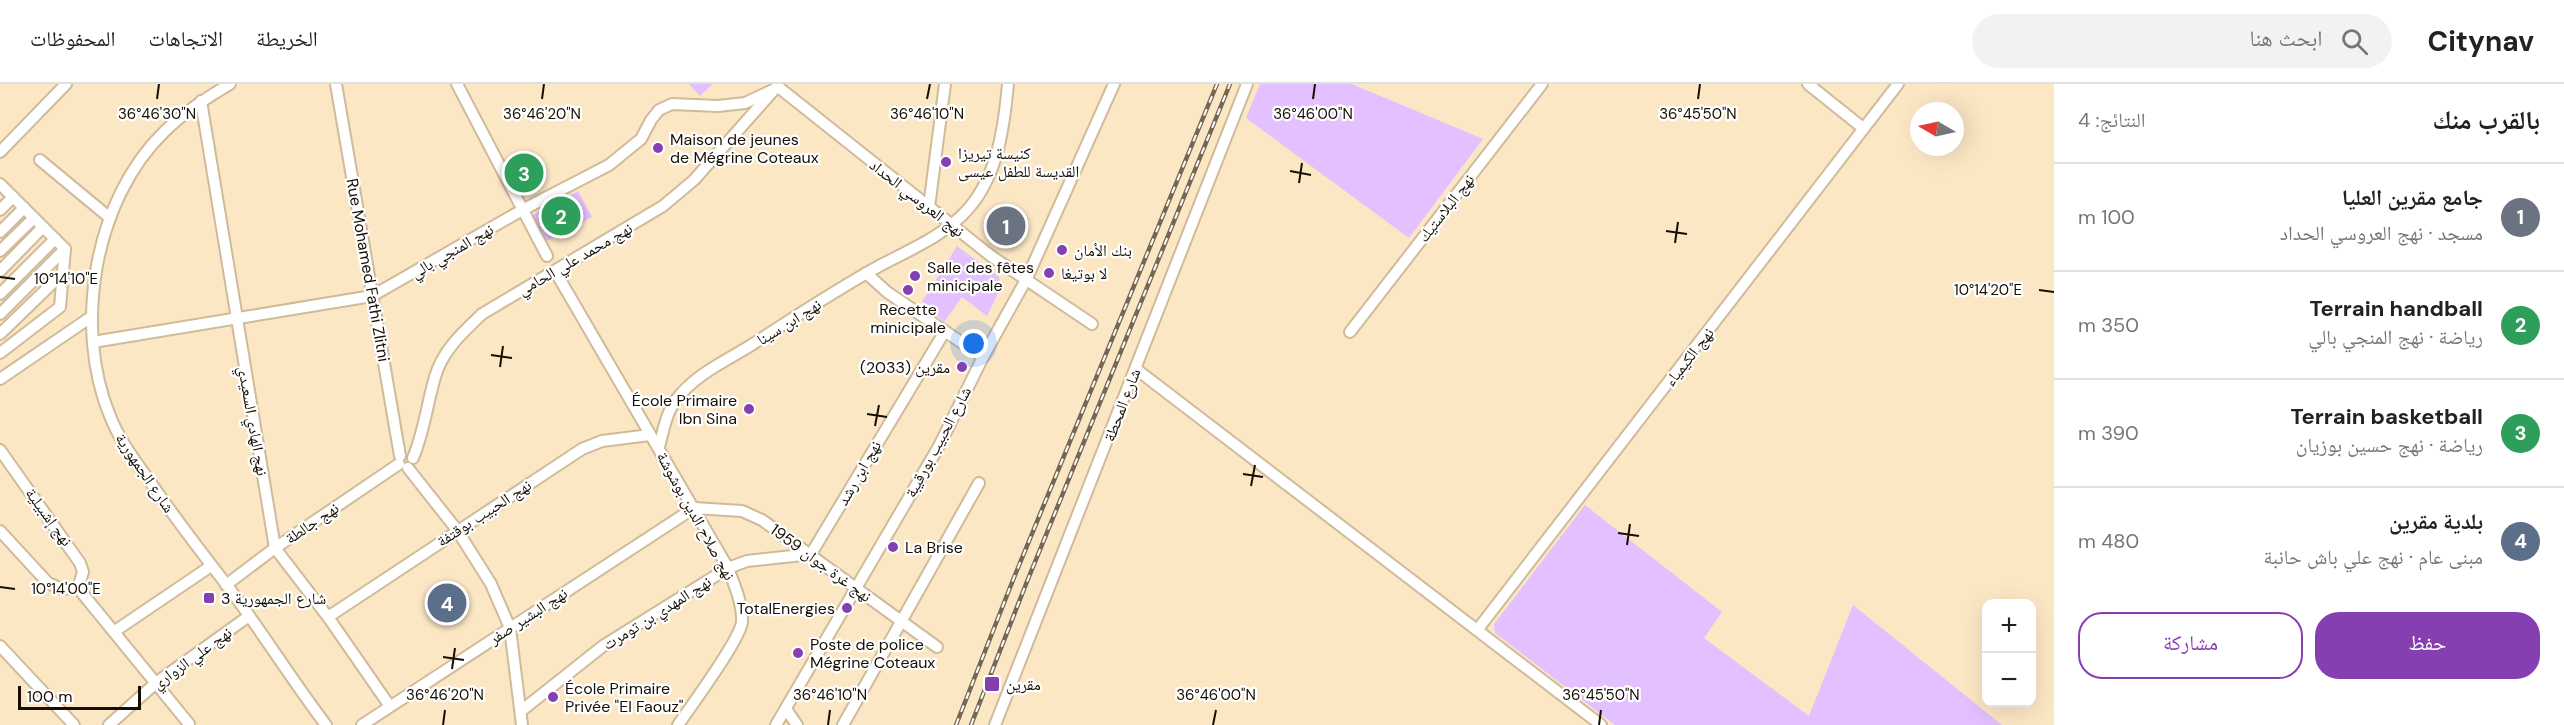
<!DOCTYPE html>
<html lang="ar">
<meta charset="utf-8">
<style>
:root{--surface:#fff;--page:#f2f2f2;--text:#222;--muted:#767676;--line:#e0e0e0;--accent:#863fb1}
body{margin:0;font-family:"DM Sans","Noto Naskh Arabic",sans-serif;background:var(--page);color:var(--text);direction:rtl}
.controls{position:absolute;right:18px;bottom:18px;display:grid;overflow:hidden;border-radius:12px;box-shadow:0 6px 24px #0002}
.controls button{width:54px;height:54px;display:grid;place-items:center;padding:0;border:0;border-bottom:2px solid var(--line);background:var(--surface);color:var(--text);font:30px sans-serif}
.compass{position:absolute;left:1910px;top:18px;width:54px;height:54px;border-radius:50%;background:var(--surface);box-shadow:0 6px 24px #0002;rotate:279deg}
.scale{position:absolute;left:18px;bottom:15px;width:123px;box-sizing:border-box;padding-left:6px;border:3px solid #160f04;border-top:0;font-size:16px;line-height:21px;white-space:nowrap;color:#160f04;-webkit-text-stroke:4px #fff;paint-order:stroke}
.you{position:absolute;left:974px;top:260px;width:21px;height:21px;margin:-15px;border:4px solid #fff;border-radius:50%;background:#1a73e8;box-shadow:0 0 0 9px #1a73e833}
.badge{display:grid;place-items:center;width:39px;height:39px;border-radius:50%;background:var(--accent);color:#fff;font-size:20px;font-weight:700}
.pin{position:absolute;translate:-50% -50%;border:3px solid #fff;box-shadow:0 2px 6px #0006}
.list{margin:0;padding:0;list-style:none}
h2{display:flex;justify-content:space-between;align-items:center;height:78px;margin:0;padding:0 24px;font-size:26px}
h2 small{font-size:20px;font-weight:400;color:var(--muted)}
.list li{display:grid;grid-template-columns:39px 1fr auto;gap:18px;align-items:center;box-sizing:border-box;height:108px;padding:0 24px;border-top:2px solid var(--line)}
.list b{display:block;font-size:22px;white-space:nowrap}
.list p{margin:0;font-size:20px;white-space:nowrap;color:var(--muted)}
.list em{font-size:20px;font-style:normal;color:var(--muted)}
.actions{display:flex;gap:12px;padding:18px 24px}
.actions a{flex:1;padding:14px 0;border:2px solid var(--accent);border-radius:24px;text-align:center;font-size:21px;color:var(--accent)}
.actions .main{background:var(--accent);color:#fff}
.icon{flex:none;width:33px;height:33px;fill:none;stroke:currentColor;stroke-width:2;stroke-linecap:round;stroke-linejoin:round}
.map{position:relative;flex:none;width:2054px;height:641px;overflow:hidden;direction:ltr}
header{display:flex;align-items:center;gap:36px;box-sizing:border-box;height:84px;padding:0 30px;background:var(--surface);border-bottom:2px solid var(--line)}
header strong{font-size:28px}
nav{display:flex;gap:33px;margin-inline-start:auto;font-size:21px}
.search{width:420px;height:54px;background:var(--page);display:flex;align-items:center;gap:15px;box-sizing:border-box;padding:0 21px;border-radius:33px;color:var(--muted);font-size:22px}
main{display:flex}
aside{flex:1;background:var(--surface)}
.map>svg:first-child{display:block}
</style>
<header>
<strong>Citynav</strong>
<div class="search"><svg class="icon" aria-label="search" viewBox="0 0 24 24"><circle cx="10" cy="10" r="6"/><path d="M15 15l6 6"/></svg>ابحث هنا</div>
<nav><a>الخريطة</a><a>الاتجاهات</a><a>المحفوظات</a></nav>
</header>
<main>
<aside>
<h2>بالقرب منك<small>النتائج: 4</small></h2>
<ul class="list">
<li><span class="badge" style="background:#6b7280">1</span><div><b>جامع مقرين العليا</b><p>مسجد · نهج العروسي الحداد</p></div><em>100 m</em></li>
<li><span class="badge" style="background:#2e9e5b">2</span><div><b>Terrain handball</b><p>رياضة · نهج المنجي بالي</p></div><em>350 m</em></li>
<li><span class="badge" style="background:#2e9e5b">3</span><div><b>Terrain basketball</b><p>رياضة · نهج حسين بوزيان</p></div><em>390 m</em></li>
<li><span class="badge" style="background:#5c6f8a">4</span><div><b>بلدية مقرين</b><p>مبنى عام · نهج علي باش حانبة</p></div><em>480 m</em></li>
</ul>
<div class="actions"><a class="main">حفظ</a><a>مشاركة</a></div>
</aside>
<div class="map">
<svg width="2054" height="641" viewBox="0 0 2054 641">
<rect width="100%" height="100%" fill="#fce7c5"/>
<!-- green -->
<g fill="#e3c0ff">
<path d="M689 0H713L700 12Z"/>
<path d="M1260 0H1352L1483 55 1409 154 1246 34Z"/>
<path d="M530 67 543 101 518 111 505 77Z"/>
<path d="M578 107 592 133 545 158 531 132Z"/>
<path d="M957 162 999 193 1001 204 987 232 962 213 944 238 922 218Z"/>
<path d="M1585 421 1722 528 1704 554 1809 632 1853 521 2002 641H1615L1495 549 1494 540Z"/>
</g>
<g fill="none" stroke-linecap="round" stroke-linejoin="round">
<!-- minor casing -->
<g stroke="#cfbb9a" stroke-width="14">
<g id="minor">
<path d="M230 0C206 14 183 29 164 48 94 116 73 243 110 332 120 358 137 379 153 402 176 435 201 468 226 500 261 546 291 595 326 641"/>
<path d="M336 0 400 372"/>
<path d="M457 0 547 172"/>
<path d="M1808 0 1863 44"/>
<path d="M777 2 991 172 1092 240"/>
<path d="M201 17 275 464 328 533 389 621"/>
<path d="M0 68 66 0"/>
<path d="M40 76 110 134"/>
<path d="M0 100 65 165 60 223 0 269"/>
<path d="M929 123 945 0"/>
<path d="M0 126 13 113"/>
<path d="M0 148 24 124"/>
<path d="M0 167 34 134"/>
<path d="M0 187 43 143"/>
<path d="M555 187 728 484C734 500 743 520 742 538 740 556 691 622 678 641"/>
<path d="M866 189 887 208 983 273"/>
<path d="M0 210 55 155"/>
<path d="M0 230 65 165"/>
<path d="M1350 248 1542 0"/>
<path d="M0 250 63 189"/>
<path d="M93 258 372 212 524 125 609 81 641 55 651 36 659 26 672 20 718 22 745 19 775 5"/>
<path d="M1136 285 1601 641"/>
<path d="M0 295 91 233"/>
<path d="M659 363C663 348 666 329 676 316 695 290 726 277 753 260 795 233 837 205 881 181 910 166 947 150 969 124 998 90 1004 43 1008 0"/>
<path d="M0 366 80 479 83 488 78 504"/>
<path d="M413 374C424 348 427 320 435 293 442 267 463 248 482 230L663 122 694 96 773 7"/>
<path d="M408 384 457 446 491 500 510 544 522 641"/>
<path d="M0 447 48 499 62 505 78 504"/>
<path d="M226 501 275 464 399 380"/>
<path d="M78 504 189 640"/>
<path d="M328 533 582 365 602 357 650 351"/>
<path d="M1478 545 1898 0"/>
<path d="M115 547 211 482"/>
<path d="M0 562 74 641"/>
<path d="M786 625 797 641"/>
<path d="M521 627 603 562 728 484 747 477 811 470 945 247"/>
<path d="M109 641 157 598 249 532"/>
<path d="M362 641 694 424 742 427 762 436 937 563"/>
<path d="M776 641 939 362 983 273 1027 194 1114 0"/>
<path d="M843 641 979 399"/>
<path d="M995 641 1247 0"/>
</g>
</g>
<!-- minor -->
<use href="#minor" stroke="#fff" stroke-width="10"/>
<!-- rail casing -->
<g stroke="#746753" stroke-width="4.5">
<g id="rail">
<path d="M956 641 1013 496 1217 0"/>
<path d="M971 641 1026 500 1230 0"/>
</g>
</g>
<!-- rail -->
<use href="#rail" stroke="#fff" stroke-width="2" stroke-dasharray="7" stroke-linecap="butt"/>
</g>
<!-- ticks -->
<path fill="none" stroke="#160f04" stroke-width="2" d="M157 15 159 0M542 15 544 0M927 15 930 0M1313 15 1315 0M1698 15 1700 0M1290 87 1311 91M1299 99 1302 79M1666 147 1687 150M1675 159 1678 138M0 193 15 195M2039 206 2054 208M491 271 512 274M500 283 503 262M867 330 887 333M875 342 879 321M1243 390 1263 393M1251 402 1255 381M1618 449 1639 452M1627 461 1630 440M0 503 15 505M443 573 464 576M452 585 455 564M443 641 445 626M828 641 830 626M1213 641 1216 626M1599 641 1601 626"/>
<!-- markers -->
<g fill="#863fb1" stroke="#fff" stroke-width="2">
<circle cx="658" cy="64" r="6"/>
<circle cx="946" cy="78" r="6"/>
<circle cx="1062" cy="166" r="6"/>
<circle cx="1049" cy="189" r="6"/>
<circle cx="915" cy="192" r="6"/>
<circle cx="908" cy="206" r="6"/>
<circle cx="962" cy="283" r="6"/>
<circle cx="749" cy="325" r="6"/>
<circle cx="893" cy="463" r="6"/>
<rect x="203" y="508" width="12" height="12" rx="3"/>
<circle cx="847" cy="524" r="6"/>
<circle cx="798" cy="569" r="6"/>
<rect x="984" y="592" width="16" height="16" rx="3"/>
<circle cx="553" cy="613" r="6"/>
</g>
<g text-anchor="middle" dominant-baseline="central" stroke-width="4.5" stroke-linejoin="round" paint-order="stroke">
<!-- poi labels -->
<g font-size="16" fill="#160f04" stroke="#fff" text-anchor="start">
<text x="670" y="55">Maison de jeunes<tspan x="670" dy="18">de Mégrine Coteaux</tspan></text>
<text x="958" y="69">كنيسة تيريزا<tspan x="958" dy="18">القديسة للطفل عيسى</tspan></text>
<text x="1074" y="166">بنك الأمان</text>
<text x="927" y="183">Salle des fêtes<tspan x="927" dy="18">minicipale</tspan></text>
<text x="1061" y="189">لا بوتيغا</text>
<text x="908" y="225" text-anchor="middle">Recette<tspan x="908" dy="18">minicipale</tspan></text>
<text x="950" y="283" text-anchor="end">مقرين (2033)</text>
<text x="737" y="316" text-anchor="end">École Primaire<tspan x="737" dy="18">Ibn Sina</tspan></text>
<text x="905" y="463">La Brise</text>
<text x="221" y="514">شارع الجمهورية 3</text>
<text x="835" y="524" text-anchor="end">TotalEnergies</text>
<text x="810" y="560">Poste de police<tspan x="810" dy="18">Mégrine Coteaux</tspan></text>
<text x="1006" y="600">مقرين</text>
<text x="565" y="604">École Primaire<tspan x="565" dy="18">Privée "El Faouz"</tspan></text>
</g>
<!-- street labels -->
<g font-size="16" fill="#160f04" stroke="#fff">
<text transform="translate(917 114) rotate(38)">نهج العروسي الحداد</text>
<text transform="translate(1446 124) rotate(-52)">نهج البلاستيك</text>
<text transform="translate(452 167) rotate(-30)">نهج المنجي بالي</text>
<text transform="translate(575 175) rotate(-30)">نهج محمد علي الحامي</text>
<text transform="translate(368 186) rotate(80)">Rue Mohamed Fathi Zlitni</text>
<text transform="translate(789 238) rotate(-32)">نهج ابن سينا</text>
<text transform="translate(1689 273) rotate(-52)">نهج الكيمياء</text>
<text transform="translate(1122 321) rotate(-69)">شارع المحطة</text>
<text transform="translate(253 337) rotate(80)">نهج الهادي السعيدي</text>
<text transform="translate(938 358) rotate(-62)">شارع الحبيب بورقيبة</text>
<text transform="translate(145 389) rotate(56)">شارع الجمهورية</text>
<text transform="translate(859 389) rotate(-60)">نهج ابن رشد</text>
<text transform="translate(484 429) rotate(-33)">نهج الحبيب بوقتفة</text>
<text transform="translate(696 432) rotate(61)">نهج صلاح الدين بوشوشة</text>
<text transform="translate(49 433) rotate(54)">نهج إشبيلية</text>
<text transform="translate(312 439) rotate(-34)">نهج جالطة</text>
<text transform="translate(821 479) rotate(36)">نهج غرة جوان 1959</text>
<text transform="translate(657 529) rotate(-32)">نهج المهدي بن تومرت</text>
<text transform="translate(528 532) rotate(-33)">نهج البشير صفر</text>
<text transform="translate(192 574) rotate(-36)">نهج علي الزواري</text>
</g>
</g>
<g font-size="15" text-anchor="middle" fill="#160f04" stroke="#fff" stroke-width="4.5" stroke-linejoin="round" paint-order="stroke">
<text x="1698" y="35">36°45'50"N</text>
<text x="157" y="35">36°46'30"N</text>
<text x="542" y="35">36°46'20"N</text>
<text x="927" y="35">36°46'10"N</text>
<text x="1313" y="35">36°46'00"N</text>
<text x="66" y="200">10°14'10"E</text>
<text x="1988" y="211">10°14'20"E</text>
<text x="66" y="510">10°14'00"E</text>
<text x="445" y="616">36°46'20"N</text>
<text x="830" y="616">36°46'10"N</text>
<text x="1216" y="616">36°46'00"N</text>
<text x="1601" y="616">36°45'50"N</text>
</g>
</svg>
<div class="controls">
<button>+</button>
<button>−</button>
</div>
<svg class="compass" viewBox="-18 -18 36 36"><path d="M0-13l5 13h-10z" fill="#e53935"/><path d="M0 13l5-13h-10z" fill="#767676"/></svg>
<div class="scale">100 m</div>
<div class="you"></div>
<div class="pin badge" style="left:1006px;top:142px;background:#6b7280">1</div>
<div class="pin badge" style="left:561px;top:132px;background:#2e9e5b">2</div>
<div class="pin badge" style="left:524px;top:89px;background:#2e9e5b">3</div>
<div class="pin badge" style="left:447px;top:519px;background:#5c6f8a">4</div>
</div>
</main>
